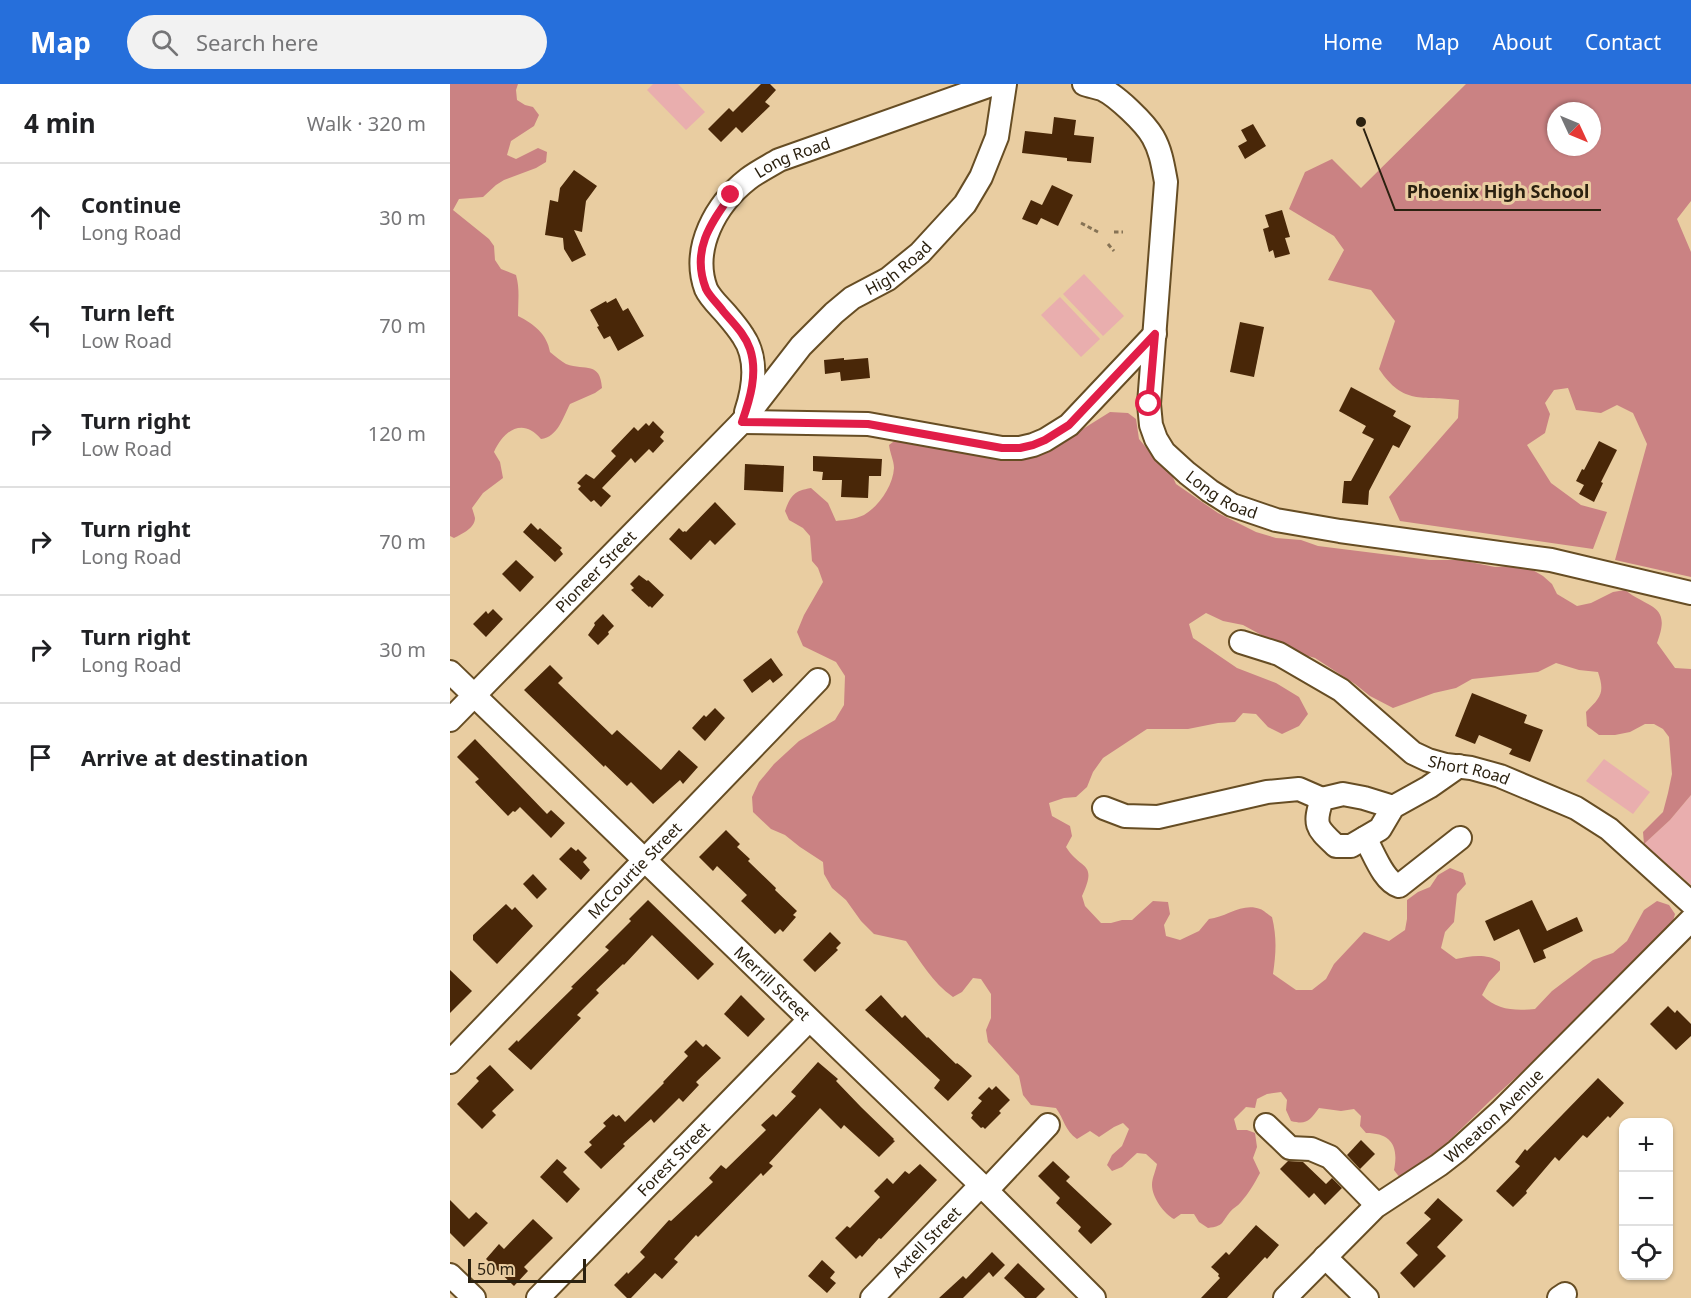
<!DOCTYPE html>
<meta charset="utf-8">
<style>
:root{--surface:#fff;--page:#f2f2f2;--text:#202124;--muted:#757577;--line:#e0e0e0;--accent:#266fdb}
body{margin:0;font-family:"Noto Sans",sans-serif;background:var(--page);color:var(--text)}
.controls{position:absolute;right:18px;bottom:18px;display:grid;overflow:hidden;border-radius:12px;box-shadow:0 2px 4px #0004}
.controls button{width:54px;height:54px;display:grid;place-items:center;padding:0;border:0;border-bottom:2px solid var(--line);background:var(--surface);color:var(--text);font:30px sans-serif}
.compass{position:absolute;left:1097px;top:18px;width:54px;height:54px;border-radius:50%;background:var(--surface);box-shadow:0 2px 4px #0004;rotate:134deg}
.scale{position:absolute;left:18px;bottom:15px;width:118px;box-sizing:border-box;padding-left:6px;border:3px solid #2b2110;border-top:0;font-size:16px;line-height:21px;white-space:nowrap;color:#2b2110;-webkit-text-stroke:4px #e9cda1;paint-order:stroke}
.stop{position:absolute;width:18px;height:18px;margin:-14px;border:4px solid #e11d48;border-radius:50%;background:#fff}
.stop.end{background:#e11d48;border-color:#fff;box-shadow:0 2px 6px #0008}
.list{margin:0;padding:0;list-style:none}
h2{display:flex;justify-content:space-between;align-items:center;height:78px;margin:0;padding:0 24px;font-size:26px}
h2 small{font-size:20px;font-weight:400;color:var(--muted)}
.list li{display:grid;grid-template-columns:39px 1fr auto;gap:18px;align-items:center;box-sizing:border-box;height:108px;padding:0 24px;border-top:2px solid var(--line)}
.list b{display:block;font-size:22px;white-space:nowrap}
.list p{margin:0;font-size:20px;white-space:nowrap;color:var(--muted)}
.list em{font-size:20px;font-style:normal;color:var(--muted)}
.icon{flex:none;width:33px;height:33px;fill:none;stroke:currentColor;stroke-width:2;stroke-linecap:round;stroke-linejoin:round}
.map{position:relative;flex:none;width:1241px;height:1214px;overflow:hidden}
header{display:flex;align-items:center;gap:36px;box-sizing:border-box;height:84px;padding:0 30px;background:var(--accent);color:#fff}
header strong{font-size:28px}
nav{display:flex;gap:33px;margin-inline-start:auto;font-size:21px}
.search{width:420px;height:54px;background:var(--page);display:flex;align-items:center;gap:15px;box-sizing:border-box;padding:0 21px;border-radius:33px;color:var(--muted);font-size:22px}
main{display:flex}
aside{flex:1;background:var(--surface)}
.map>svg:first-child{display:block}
</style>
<header>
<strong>Map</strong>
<div class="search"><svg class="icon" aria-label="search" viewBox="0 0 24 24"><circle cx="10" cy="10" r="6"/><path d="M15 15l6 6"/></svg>Search here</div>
<nav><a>Home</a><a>Map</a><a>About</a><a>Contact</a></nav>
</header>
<main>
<aside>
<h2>4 min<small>Walk · 320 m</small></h2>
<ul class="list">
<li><svg class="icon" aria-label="ahead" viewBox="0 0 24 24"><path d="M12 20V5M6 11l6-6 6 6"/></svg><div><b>Continue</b><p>Long Road</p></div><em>30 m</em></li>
<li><svg class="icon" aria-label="left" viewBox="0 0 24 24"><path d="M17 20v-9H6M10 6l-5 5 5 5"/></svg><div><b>Turn left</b><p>Low Road</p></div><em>70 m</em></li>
<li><svg class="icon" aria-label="right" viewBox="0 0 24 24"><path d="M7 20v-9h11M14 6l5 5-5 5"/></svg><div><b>Turn right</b><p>Low Road</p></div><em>120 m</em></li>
<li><svg class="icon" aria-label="right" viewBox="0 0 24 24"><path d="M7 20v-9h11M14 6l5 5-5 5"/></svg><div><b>Turn right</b><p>Long Road</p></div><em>70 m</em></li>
<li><svg class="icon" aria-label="right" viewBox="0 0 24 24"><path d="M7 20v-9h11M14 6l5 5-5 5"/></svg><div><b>Turn right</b><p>Long Road</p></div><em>30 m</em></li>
<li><svg class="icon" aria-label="arrive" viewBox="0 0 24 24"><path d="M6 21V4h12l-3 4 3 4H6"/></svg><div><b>Arrive at destination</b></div></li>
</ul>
</aside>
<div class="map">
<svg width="1241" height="1214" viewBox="0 0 1241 1214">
<rect width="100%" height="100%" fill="#e9cda1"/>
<!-- green -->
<g fill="#e9aeae">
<path d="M203 0H228L255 28 236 46 197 6Z"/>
<path d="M634 190 674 232 653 252 613 210Z"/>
<path d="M610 213 650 255 631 273 591 231Z"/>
<path d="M1154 675 1200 708 1183 730 1136 697Z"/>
<path d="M1241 711V801L1194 760 1220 736Z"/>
</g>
<!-- forest -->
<g fill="#ca8283" fill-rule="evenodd">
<path d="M0 0H68L66 6 67 16 75 21 83 23 89 31 84 42 61 57 57 71 66 75 88 64 97 68 96 78 86 84 54 96 46 101 33 113 9 115 3 126 39 155 44 162 45 176 51 185 66 191C70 205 68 218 68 232 84 240 97 250 100 268 105 272 111 277 116 280 136 287 150 277 152 304L145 309 120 320C113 333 108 353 91 355 73 333 54 346 44 368L50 378 53 394 33 409 22 424C23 427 24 430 25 434 25 444 12 450 4 454L0 452Z"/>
<path d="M1016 0H1241V117L1227 135 1241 168V493L1165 476 1197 360 1183 329 1167 321 1151 329 1126 326 1118 304 1104 306 1095 319 1100 330 1095 349 1077 361 1101 399 1131 421 1157 428 1143 465 950 437 939 413 1008 334 1009 316C971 311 954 322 929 285L945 237 921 206 878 196 894 166 884 152 839 125 855 88 882 75 911 104ZM1106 27H1142V63H1106Z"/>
<path d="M660 328 678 329 686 335 689 355 699 367 711 376 720 387 726 400 768 429 806 448 826 454 851 456 868 462 980 476H1010L1045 483 1062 482 1081 485 1093 492 1102 500 1107 510 1127 522 1141 519 1163 508 1175 506C1199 525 1222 520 1207 559L1225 584 1241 585V711L1220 736 1194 760 1193 748 1213 728 1218 709 1222 690 1219 653 1213 645 1204 640H1195L1180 648 1165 651H1149L1137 642 1136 628C1151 613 1155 609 1148 588L1129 586 1106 579 1088 588 1022 595 1006 604 984 609 943 624 920 612 905 600 865 574 841 567 793 541 773 537 756 529 739 540 743 554 787 584 826 599 849 613 858 630 849 642 832 650 818 643 806 630 793 629 785 638 768 639 738 645H697L653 674 643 688 637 703 626 713 614 714 599 719 602 732 620 742 622 752 616 763C631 787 648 777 632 812L635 822 651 839H661L672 836H682L703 817 718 818 720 830 714 841 716 852 730 856 749 847 759 835C776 833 793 818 810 825 814 826 818 831 822 833 827 854 826 869 823 890L846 906H862L876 895 884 880 914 848 939 857 955 846 957 835V816L968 808 980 803 988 791 1000 784 1013 789 1016 800 1007 810 1004 838 995 848 991 864 1006 875C1020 872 1037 869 1050 878V886L1039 898 1032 911C1047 926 1064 927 1085 925L1102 907 1143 876 1163 869 1177 857 1194 826 1207 817 1219 821 1225 830 1222 841 1096 966 1041 1016 980 1075 950 1094 944 1086C949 1062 941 1049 916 1049L910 1042 911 1032 904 1025 891 1027 869 1024C859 1037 857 1041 841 1037L836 1026 837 1016 831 1008 817 1010 807 1015 805 1024 796 1023 784 1035 787 1046H797L805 1049 807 1063 803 1074 810 1089C804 1100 799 1109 791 1118 788 1122 783 1124 780 1128 771 1139 774 1142 758 1144L749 1138 744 1130H731L724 1135C714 1130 702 1113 702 1101 702 1094 706 1086 707 1080L696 1070 687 1069 672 1083 662 1087 657 1081 662 1071 672 1062 679 1045 673 1039 664 1043 649 1053 640 1047 627 1055C615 1047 614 1035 606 1024L581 1021 573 1011 569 992 538 958 536 946 541 934V910L531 895 523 894 512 908 503 913C482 898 471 878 456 857L424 850 411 837 396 816 382 804 374 790 373 778 350 763 335 751 321 745 303 728 302 713 309 698 324 680 349 657 385 636 394 621 395 592 386 578 353 562 347 548 354 531 373 498 368 484 362 477 360 452 353 444 339 436 335 427C341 411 344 407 361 404L378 419 386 437C395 436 406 435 414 431 429 422 443 402 444 384 444 377 440 369 439 361L447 355 620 353Z"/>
</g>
<!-- building -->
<g fill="#492708">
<path d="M311 0H320L326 6 315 18 320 22 292 49 286 43 271 58 258 45 279 24 283 28Z"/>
<path d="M604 33 626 36 624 51 644 53 641 79 617 77V74L572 69 575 47 602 50Z"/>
<path d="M803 40 816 62 795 75 788 62 797 57 791 46Z"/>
<path d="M124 86 147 102 136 117 132 148 124 146 136 171 122 178 114 165 113 154 95 151 100 116 108 118 110 104Z"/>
<path d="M602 101 623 111 608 142 591 134 587 141 572 135 581 116 592 121Z"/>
<path d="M832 126 840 153 835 154 840 170 825 174 823 166 819 168 813 145 819 143 815 131Z"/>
<path d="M166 214 173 227 178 224 194 252 168 267 160 252 154 255 147 243 149 242 140 226 156 217 157 219Z"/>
<path d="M790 238 814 243 804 293 780 288Z"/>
<path d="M394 274V276L418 274 420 294 391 297 390 288 375 290 374 276Z"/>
<path d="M901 303 946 327 943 332 961 342 949 364 943 361 919 407 918 421 892 419 894 397H901L924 355 912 349 916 342 889 327Z"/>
<path d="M203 337 214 348 210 353 214 357 203 369 199 365 185 379 181 374 152 404 161 412 151 423 144 416 141 418 128 405 131 402 127 399 136 390 144 395 166 372 161 367 184 343 188 347 196 339 199 342Z"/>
<path d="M1149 357 1167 366 1151 398 1153 399 1144 418 1129 410 1134 401 1126 397 1132 385 1134 386Z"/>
<path d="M363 372 432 375 431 392H419L418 414 391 413 392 396H372L373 388 363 387Z"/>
<path d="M295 380 334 382 333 408 294 406Z"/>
<path d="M265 418 286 440 265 461 260 456 241 476 219 455 229 444 233 448 235 447 236 448Z"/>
<path d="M81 439 88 446 90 444 112 464 110 466 113 470 105 478 73 448Z"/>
<path d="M66 476 84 493 70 508 52 490Z"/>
<path d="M189 491 197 497 198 496 214 511 202 524 200 522 199 523 181 506 184 504 180 500Z"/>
<path d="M43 525 53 535 36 553 23 540 36 527 38 530Z"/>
<path d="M153 530 164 542 158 548 159 550 148 561 138 551 145 541 144 539Z"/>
<path d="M321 574 333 591 323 599 320 595 302 609 293 596Z"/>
<path d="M100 581 113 594 108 599 140 630 162 651 167 646 211 686 229 666 248 683 233 700 230 696 203 720 181 698 177 702 155 681 154 683 74 606Z"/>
<path d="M1022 609 1077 631 1074 639 1093 646 1080 678 1059 670 1062 665 1029 651 1025 660 1005 652Z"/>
<path d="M265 624 275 634 255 657 242 644 254 631 256 633Z"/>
<path d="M25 655 97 730 101 726 115 739 101 754 70 723 65 728 63 727 58 732 25 698 29 695 7 673Z"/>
<path d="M276 746 290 760 287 763 300 775 298 777 326 804 325 806 347 827 343 831 346 833 333 848 330 845 325 850 291 817 297 811 267 782 263 787 249 773Z"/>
<path d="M121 763 126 767 128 765 137 774 133 778 140 786 131 796 109 775Z"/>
<path d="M83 790 97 805 87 815 73 800Z"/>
<path d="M198 816 264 880 248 896 202 851 174 881 173 880 146 906 149 909 127 931 131 934 81 986 58 965 67 956 68 958 123 904 121 903 159 866 155 863 181 837 179 835Z"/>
<path d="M1082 816 1097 847 1127 833 1133 847 1093 866 1096 874 1084 879 1069 845 1044 857 1035 837Z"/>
<path d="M56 820 62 826 65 823 83 842 47 880 23 856V851Z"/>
<path d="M380 848 391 859 386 864 388 866 365 888 353 876Z"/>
<path d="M0 886 22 907 0 929Z"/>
<path d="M291 911 315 935 298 953 274 930Z"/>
<path d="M431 911 452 934 455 931 477 954 478 953 506 980 507 979 511 982 522 992 498 1017 484 1004 490 996 415 926Z"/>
<path d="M1218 922 1225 929 1227 926 1241 940V952L1226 966 1200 940Z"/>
<path d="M246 956 253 963 256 960 271 974 246 998 249 1001 233 1018 229 1014 204 1039 201 1035 173 1060 175 1062 151 1085 134 1068 142 1061 139 1058 156 1042 153 1039 163 1030 166 1033 169 1031 175 1038 214 999 213 998 238 972 234 968Z"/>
<path d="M368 978 388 995 386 997 411 1023 444 1055 443 1056 445 1057 429 1073 394 1041 391 1045 370 1024 319 1079 323 1082 313 1092 311 1089 248 1153 246 1151 224 1175 228 1178 212 1195 205 1189 181 1214H177L164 1201 177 1188 178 1190 195 1173 190 1168 219 1136 221 1137 263 1098 259 1094 271 1081 276 1085 316 1046 311 1041 323 1030 326 1033 346 1012 341 1008Z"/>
<path d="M40 981 64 1006 42 1027 46 1031 32 1045 7 1020 29 997 26 994Z"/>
<path d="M1148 994 1174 1019 1160 1034 1158 1032 1137 1054 1133 1051 1109 1077 1105 1073 1076 1107 1077 1109 1063 1123 1046 1107 1070 1082 1065 1078 1075 1065 1077 1067Z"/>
<path d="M546 1002 560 1016 549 1027 551 1029 535 1045 533 1043 531 1044 521 1034 523 1031 521 1029 532 1017 528 1014 539 1003 542 1006Z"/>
<path d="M911 1056 925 1070 910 1085 897 1071Z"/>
<path d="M107 1075 117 1084 113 1088 130 1105 117 1119 90 1093Z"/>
<path d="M603 1077 620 1093 616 1097 662 1140 641 1160 628 1147 631 1143 606 1119 610 1114 588 1092Z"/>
<path d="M838 1077 853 1078 876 1100 882 1094 892 1104 875 1121 864 1109 859 1114 830 1085Z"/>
<path d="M470 1080 487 1096 431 1155 429 1154 412 1173 410 1171 406 1175 385 1154 397 1142 400 1144 430 1113 424 1107 437 1094 443 1100 455 1087 459 1090Z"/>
<path d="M988 1114 1013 1136 987 1163 996 1172 964 1204 950 1189 968 1171 956 1159 981 1135 974 1129Z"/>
<path d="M0 1116 19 1135 26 1128 38 1139 14 1163 0 1149Z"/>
<path d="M83 1135 103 1154 74 1183 78 1187 64 1202 36 1175 49 1160 54 1165Z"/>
<path d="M806 1141 829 1161 817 1175 815 1173 777 1214H751L770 1194 768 1192 769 1190 761 1183 776 1168 779 1171Z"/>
<path d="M542 1168 555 1181 543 1193 539 1188 513 1214H489L513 1192 516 1195Z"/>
<path d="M372 1176 385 1188 380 1194 386 1199 377 1209 358 1192Z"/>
<path d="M568 1179 595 1205 586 1214H575L554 1194Z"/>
</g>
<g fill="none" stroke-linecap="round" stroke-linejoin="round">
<!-- minor casing -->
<g stroke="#664d24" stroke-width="26">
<g id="minor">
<path id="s1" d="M634 0C639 2 646 3 652 5 667 12 695 39 703 53 711 67 713 82 716 98L699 320 701 341 706 355 714 368 737 389 760 407 782 421 826 436 890 447 1101 476 1241 509"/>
<path id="s2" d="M296 328C304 304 308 274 293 252 288 244 282 237 276 230 270 223 260 214 256 205 241 164 266 120 298 95 307 88 319 82 329 76L544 0"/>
<path d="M292 338 418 340 552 364H570L583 361 595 356 619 341 705 250"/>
<path id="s3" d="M791 558 829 570 891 606 963 669 978 676 996 681 1021 684 1050 692 1126 724 1159 745 1241 819"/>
<path id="s4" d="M0 588 531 1101 644 1214"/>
<path id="s5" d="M0 636 292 338 351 262 384 229 402 214 438 195 470 169 515 120 531 93 547 53 555 0"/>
<path d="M943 723 914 714 893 710 872 715C863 742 867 744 886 762H901L930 745 943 723 979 703 1009 682"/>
<path d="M654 724 675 732 708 733 817 708 849 705 872 715"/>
<path d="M915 754C924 769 933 797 949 802L1010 754"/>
<path id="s6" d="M0 978 368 596"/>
<path d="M816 1041 840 1064 861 1065 880 1073 927 1121"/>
<path d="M536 1107 598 1041"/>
<path d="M875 1173 917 1214"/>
<path d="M0 1191 24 1214"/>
<path id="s7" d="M88 1214 359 936"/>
<path id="s8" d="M422 1214 531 1101"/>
<path id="s9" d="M835 1214 925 1123 989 1081 1007 1067 1050 1028 1241 836"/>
<path d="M1109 1214 1115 1210"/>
</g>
</g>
<!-- path -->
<g stroke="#867355" stroke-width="3" stroke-dasharray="4.5 3" stroke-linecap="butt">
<path d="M631 139 648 148"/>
<path d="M664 148H673"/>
<path d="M658 160 664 167"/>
</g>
<!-- minor -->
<use href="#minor" stroke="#fff" stroke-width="22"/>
</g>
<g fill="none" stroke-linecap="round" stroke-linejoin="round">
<!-- route -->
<path stroke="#e11d48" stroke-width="8" d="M281 111C260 140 241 167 256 205 260 213 268 220 273 227 283 239 295 250 300 265 308 289 300 315 292 338L418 340 552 364H570L583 361 595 356 619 341 705 250 699 320"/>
</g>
<g text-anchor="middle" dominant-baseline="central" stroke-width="6" stroke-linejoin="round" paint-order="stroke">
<!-- street labels -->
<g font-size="16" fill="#2b2110" stroke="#e9cda1">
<text stroke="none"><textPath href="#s2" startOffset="314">Long Road</textPath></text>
<text stroke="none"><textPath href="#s5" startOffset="639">High Road</textPath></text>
<text stroke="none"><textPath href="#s1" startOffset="483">Long Road</textPath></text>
<text stroke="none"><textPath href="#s5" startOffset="208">Pioneer Street</textPath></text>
<text stroke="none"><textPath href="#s3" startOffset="266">Short Road</textPath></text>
<text stroke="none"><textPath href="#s6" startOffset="266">McCourtie Street</textPath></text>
<text stroke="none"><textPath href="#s4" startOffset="448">Merrill Street</textPath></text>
<text stroke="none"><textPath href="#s9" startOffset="278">Wheaton Avenue</textPath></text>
<text stroke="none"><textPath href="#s7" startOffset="194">Forest Street</textPath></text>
<text stroke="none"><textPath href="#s8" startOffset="78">Axtell Street</textPath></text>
</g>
</g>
<!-- callouts -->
<path fill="none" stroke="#2b2110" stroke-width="2" d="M911 38L945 126H1151"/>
<circle fill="#2b2110" stroke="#e9cda1" stroke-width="2" cx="911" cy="38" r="6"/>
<g font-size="18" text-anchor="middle" font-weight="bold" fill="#2b2110" stroke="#e9cda1" stroke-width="6" stroke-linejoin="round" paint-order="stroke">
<text x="1048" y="114">Phoenix High School</text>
</g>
</svg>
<div class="controls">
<button>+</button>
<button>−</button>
<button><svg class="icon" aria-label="locate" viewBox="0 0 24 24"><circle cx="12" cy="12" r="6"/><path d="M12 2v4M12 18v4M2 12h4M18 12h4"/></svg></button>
</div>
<svg class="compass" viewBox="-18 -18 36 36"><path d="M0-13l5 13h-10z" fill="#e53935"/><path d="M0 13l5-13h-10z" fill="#757577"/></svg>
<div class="scale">50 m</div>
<div class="stop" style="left:699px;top:320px"></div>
<div class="stop end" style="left:281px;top:111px"></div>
</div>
</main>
